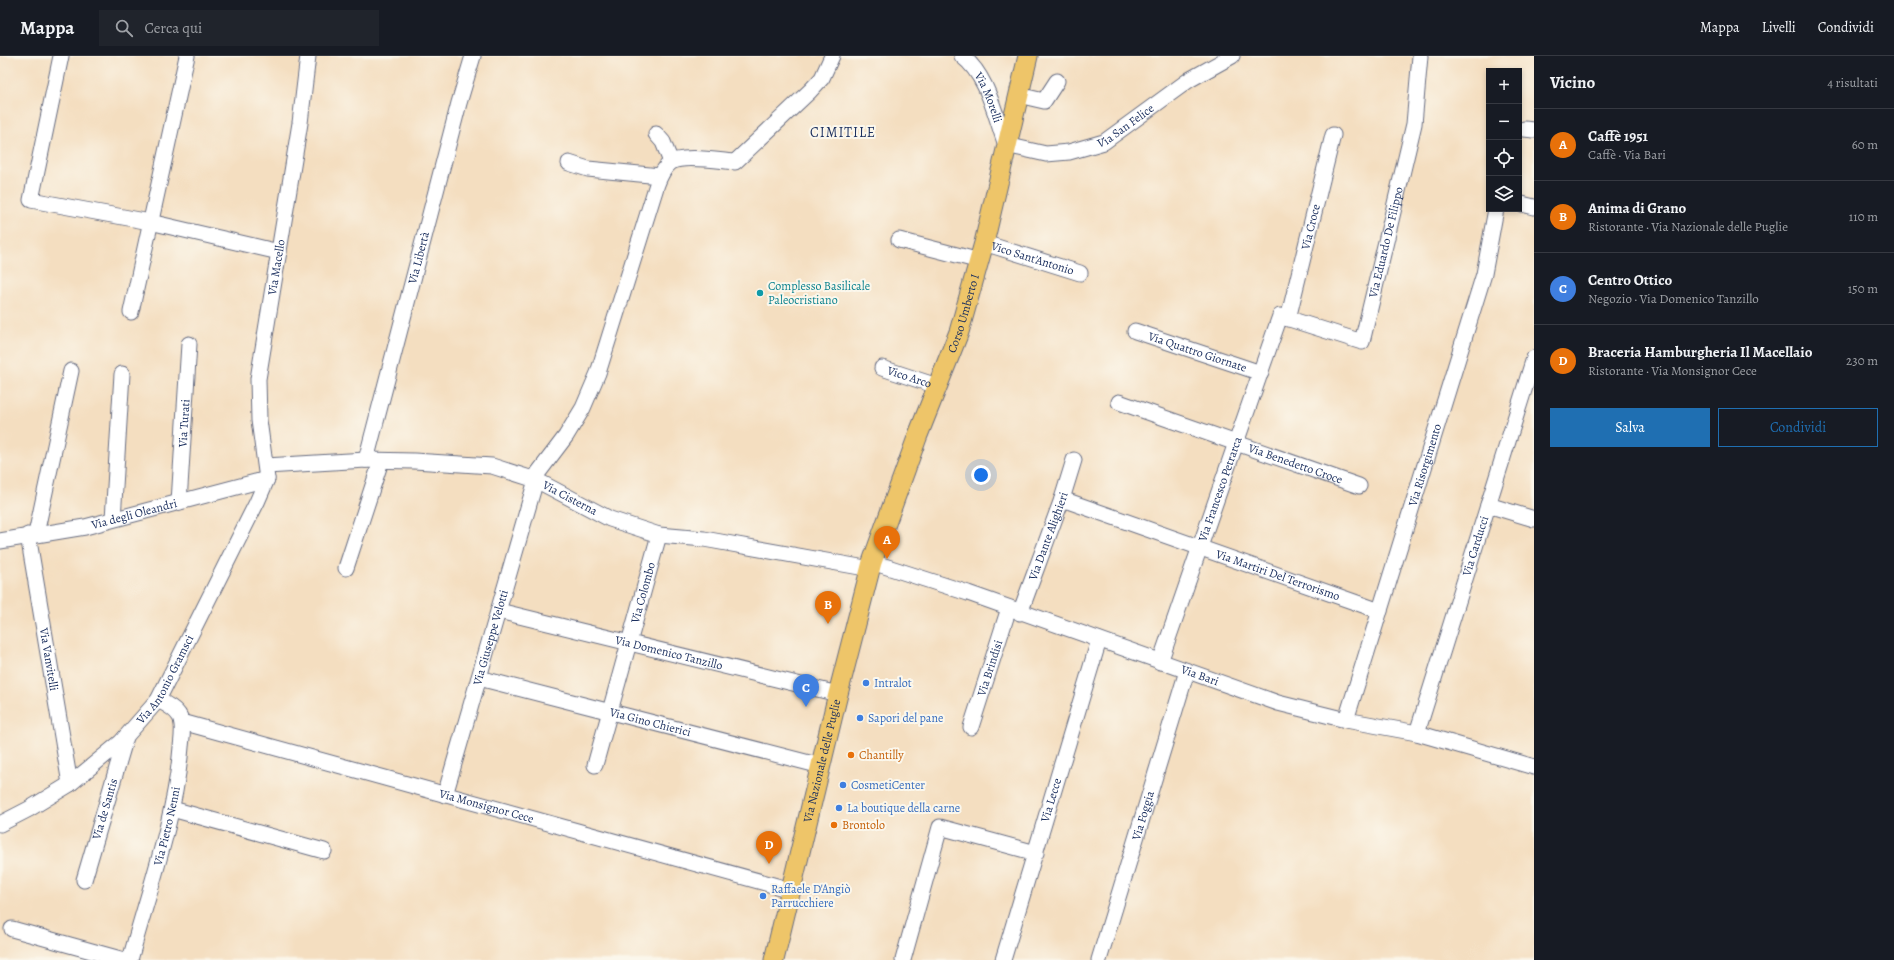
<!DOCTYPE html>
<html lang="it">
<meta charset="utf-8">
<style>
:root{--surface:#171b24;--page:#20242c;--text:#f1f3f6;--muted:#9ea1a6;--line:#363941;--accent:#1f6fb2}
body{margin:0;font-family:Alegreya,serif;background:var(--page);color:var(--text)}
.controls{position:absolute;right:12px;top:12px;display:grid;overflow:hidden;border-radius:0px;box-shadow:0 2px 6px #0003}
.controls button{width:36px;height:36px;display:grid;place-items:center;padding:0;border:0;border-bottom:1px solid var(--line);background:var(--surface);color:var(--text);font:20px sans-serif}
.you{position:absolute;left:981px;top:419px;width:14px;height:14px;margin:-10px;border:3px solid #fff;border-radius:50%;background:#1a73e8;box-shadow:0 0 0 6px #1a73e833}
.badge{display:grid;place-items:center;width:26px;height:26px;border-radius:50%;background:var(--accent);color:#fff;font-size:13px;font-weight:700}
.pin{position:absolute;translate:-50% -33px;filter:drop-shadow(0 1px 2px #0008)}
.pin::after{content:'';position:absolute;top:21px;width:14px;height:12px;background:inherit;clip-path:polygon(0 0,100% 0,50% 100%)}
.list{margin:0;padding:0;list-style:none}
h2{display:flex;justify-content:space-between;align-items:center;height:52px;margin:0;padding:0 16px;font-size:17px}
h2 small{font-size:13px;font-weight:400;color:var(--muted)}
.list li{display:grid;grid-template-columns:26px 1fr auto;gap:12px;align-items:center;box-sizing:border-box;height:72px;padding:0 16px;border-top:1px solid var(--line)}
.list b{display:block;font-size:15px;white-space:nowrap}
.list p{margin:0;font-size:13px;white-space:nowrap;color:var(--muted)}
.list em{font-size:13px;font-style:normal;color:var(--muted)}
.actions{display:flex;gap:8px;padding:12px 16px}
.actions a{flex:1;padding:9px 0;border:1px solid var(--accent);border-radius:0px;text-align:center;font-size:14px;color:var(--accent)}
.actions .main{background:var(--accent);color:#fff}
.icon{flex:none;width:22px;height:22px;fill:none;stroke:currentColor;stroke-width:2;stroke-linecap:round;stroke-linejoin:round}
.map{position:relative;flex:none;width:1534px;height:904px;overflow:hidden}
header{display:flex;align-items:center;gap:24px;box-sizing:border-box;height:56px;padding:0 20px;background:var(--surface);border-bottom:1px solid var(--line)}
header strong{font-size:19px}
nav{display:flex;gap:22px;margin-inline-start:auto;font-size:14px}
.search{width:280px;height:36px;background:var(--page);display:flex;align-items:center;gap:10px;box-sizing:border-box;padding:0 14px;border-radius:0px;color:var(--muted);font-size:15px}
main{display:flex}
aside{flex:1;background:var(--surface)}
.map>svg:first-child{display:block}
</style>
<header>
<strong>Mappa</strong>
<div class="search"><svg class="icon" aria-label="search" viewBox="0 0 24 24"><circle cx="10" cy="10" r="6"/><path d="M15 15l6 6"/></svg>Cerca qui</div>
<nav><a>Mappa</a><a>Livelli</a><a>Condividi</a></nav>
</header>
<main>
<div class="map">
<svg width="1534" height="904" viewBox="0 0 1534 904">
<rect width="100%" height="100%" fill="#fbf7ec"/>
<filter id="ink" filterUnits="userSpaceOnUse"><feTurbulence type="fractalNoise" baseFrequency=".025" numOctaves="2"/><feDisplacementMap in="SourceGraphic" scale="8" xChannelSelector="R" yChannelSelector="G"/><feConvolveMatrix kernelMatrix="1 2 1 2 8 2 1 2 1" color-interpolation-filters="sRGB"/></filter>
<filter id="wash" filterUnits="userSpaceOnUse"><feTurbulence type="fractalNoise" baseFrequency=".012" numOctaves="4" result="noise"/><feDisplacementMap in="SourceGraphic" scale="16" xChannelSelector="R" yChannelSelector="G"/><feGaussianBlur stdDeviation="0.9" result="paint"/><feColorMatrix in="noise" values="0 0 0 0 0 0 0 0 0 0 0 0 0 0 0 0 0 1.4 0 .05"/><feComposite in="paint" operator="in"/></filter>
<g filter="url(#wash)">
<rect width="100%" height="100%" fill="#f4dec0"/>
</g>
<g filter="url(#ink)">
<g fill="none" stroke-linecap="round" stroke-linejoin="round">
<!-- minor casing -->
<g stroke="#676c80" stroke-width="17">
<g id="minor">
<path d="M61 0 31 144 150 166 279 196"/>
<path id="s1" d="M962 0C988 20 995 60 1006 89L1046 98 1069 96 1104 86 1189 24 1232 0"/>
<path d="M1018 39 1044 45 1057 25"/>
<path d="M1524 73 1534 74"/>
<path d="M656 78 663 86 671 106"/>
<path d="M569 107 588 113 660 120"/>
<path d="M1522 148 1534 151"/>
<path d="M899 184 980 205"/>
<path id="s2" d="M984 187 1080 217"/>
<path d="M131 256 187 0"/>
<path id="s3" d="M1288 263 1333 79"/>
<path id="s4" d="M1135 275 1261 317"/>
<path id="s5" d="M882 312 937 330"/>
<path id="s6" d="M1119 346 1359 430"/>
<path id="s7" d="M366 404 459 47 473 0"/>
<path id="s8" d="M266 410 366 404 414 405 492 410 536 424 610 463 659 479 704 483 871 513"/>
<path id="s9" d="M1062 443 1380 555"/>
<path id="s10" d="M179 446 189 288"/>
<path d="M1488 449 1534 463"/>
<path d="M113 463 122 318"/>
<path d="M36 478 71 315"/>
<path id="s11" d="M28 479 70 728"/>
<path id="s12" d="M0 485 85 471 267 423"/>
<path id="s13" d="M872 506 968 537 1278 647 1346 664 1417 677 1534 711"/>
<path d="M346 512 381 405"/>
<path id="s14" d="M499 555 838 638"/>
<path id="s15" d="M1020 557 1062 443 1074 404"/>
<path id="s16" d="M1160 606 1280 260 1362 286 1414 68 1420 0"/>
<path id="s17" d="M479 622 821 710"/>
<path id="s18" d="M1346 664 1484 218 1496 153"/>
<path id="s19" d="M182 666 791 834"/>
<path id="s20" d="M971 671 1009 552"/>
<path id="s21" d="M1417 677 1534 302"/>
<path id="s22" d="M595 709 659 479"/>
<path id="s23" d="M445 739 538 417 566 380 583 352 598 317 657 128C660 120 664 112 670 107 681 98 721 105 735 106L810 35 822 22 832 0"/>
<path d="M172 753 324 795"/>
<path id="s24" d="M0 768 29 753 70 728 121 686 158 644 257 446 267 423 259 364 258 323 300 67 308 0"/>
<path id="s25" d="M84 824 126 681"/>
<path d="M12 873 124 904"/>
<path id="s26" d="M130 904C149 834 175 763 181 691 182 681 184 669 180 661 176 653 166 648 158 644"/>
<path d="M903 904 940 771 1036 797"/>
<path id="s27" d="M1003 904 1099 584"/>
<path id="s28" d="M1099 904 1187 615"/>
</g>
</g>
<!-- major casing -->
<g stroke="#676c80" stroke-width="21">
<g id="major">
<path id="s29" d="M774 904 838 638 872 506 918 379 959 276 984 187 1028 0"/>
</g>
</g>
<!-- minor -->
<use href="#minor" stroke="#fff" stroke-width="15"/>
<!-- major -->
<use href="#major" stroke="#eec569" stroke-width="19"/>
</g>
</g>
<!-- markers -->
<circle fill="#0f9aa8" stroke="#fbf7ec" stroke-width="1.5" cx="760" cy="237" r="4"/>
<g fill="#3f7fe0" stroke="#fbf7ec" stroke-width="1.5">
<circle cx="866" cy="627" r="4"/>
<circle cx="860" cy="662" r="4"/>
<circle cx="843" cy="729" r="4"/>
<circle cx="839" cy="752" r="4"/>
<circle cx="763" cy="840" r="4"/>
</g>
<g fill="#e8710a" stroke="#fbf7ec" stroke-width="1.5">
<circle cx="851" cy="699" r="4"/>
<circle cx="834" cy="769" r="4"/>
</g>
<g text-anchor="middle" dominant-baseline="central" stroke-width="4" stroke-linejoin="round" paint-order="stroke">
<!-- street labels -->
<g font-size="12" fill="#1b2f5e" stroke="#fbf7ec">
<text stroke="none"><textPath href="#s1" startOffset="50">Via Morelli</textPath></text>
<text stroke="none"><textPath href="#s1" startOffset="228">Via San Felice</textPath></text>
<text stroke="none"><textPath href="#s3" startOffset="95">Via Croce</textPath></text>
<text stroke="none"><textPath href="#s16" startOffset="555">Via Eduardo De Filippo</textPath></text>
<text stroke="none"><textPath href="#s7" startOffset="209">Via Libertà</textPath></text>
<text stroke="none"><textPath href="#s2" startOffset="51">Vico Sant'Antonio</textPath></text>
<text stroke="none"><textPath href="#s24" startOffset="663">Via Macello</textPath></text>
<text stroke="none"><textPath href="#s29" startOffset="675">Corso Umberto I</textPath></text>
<text stroke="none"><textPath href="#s4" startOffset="66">Via Quattro Giornate</textPath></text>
<text stroke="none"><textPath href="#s5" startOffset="29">Vico Arco</textPath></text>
<text stroke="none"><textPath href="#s10" startOffset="79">Via Turati</textPath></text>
<text stroke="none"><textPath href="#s6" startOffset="187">Via Benedetto Croce</textPath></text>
<text stroke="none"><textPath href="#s18" startOffset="267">Via Risorgimento</textPath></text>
<text stroke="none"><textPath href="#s16" startOffset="183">Via Francesco Petrarca</textPath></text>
<text stroke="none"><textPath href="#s8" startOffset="311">Via Cisterna</textPath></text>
<text stroke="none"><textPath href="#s12" startOffset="137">Via degli Oleandri</textPath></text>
<text stroke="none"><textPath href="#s15" startOffset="82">Via Dante Alighieri</textPath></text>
<text stroke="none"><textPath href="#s21" startOffset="196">Via Carducci</textPath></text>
<text stroke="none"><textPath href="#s9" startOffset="229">Via Martiri Del Terrorismo</textPath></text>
<text stroke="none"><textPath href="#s22" startOffset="179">Via Colombo</textPath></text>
<text stroke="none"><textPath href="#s23" startOffset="164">Via Giuseppe Velotti</textPath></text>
<text stroke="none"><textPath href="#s14" startOffset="175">Via Domenico Tanzillo</textPath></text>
<text stroke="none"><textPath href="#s11" startOffset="126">Via Vanvitelli</textPath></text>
<text stroke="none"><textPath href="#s20" startOffset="62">Via Brindisi</textPath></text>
<text stroke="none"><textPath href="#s13" startOffset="347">Via Bari</textPath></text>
<text stroke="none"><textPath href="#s24" startOffset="224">Via Antonio Gramsci</textPath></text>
<text stroke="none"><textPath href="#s17" startOffset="177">Via Gino Chierici</textPath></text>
<text stroke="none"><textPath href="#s29" startOffset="205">Via Nazionale delle Puglie</textPath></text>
<text stroke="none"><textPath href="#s27" startOffset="167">Via Lecce</textPath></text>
<text stroke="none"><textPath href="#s19" startOffset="316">Via Monsignor Cece</textPath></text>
<text stroke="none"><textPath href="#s25" startOffset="74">Via de Santis</textPath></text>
<text stroke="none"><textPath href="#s28" startOffset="151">Via Foggia</textPath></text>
<text stroke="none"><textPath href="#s26" startOffset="139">Via Pietro Nenni</textPath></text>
</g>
<!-- culture labels -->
<g font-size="12" fill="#0d838f" stroke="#fbf7ec" text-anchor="start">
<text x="768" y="230">Complesso Basilicale<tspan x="768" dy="14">Paleocristiano</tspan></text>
</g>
<!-- shop labels -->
<g font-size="12" fill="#366cbe" stroke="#fbf7ec" text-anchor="start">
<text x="874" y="627">Intralot</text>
<text x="868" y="662">Sapori del pane</text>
<text x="851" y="729">CosmetiCenter</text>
<text x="847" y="752">La boutique della carne</text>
<text x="771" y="833">Raffaele D'Angiò<tspan x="771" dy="14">Parrucchiere</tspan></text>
</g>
<!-- food labels -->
<g font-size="12" fill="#c56008" stroke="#fbf7ec" text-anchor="start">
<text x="859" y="699">Chantilly</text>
<text x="842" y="769">Brontolo</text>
</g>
<!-- quarter labels -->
<g font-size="14" letter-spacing="1" fill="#1b2f5e" stroke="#fbf7ec">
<text x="843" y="76">CIMITILE</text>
</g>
</g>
</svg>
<div class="controls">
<button>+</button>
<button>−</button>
<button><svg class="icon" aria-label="locate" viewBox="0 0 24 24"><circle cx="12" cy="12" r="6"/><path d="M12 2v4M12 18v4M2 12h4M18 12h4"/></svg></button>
<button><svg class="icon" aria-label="layers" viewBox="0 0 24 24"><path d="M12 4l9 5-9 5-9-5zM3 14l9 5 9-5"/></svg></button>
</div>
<div class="you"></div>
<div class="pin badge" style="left:887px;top:503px;background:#e8710a">A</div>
<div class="pin badge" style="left:828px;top:568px;background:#e8710a">B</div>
<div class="pin badge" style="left:806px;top:651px;background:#3f7fe0">C</div>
<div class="pin badge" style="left:769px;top:808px;background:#e8710a">D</div>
</div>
<aside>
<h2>Vicino<small>4 risultati</small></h2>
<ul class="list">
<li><span class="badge" style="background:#e8710a">A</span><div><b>Caffè 1951</b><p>Caffè · Via Bari</p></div><em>60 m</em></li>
<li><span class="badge" style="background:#e8710a">B</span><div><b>Anima di Grano</b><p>Ristorante · Via Nazionale delle Puglie</p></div><em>110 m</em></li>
<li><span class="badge" style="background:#3f7fe0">C</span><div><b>Centro Ottico</b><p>Negozio · Via Domenico Tanzillo</p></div><em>150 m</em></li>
<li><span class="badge" style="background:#e8710a">D</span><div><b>Braceria Hamburgheria Il Macellaio</b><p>Ristorante · Via Monsignor Cece</p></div><em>230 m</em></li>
</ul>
<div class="actions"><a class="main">Salva</a><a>Condividi</a></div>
</aside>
</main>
